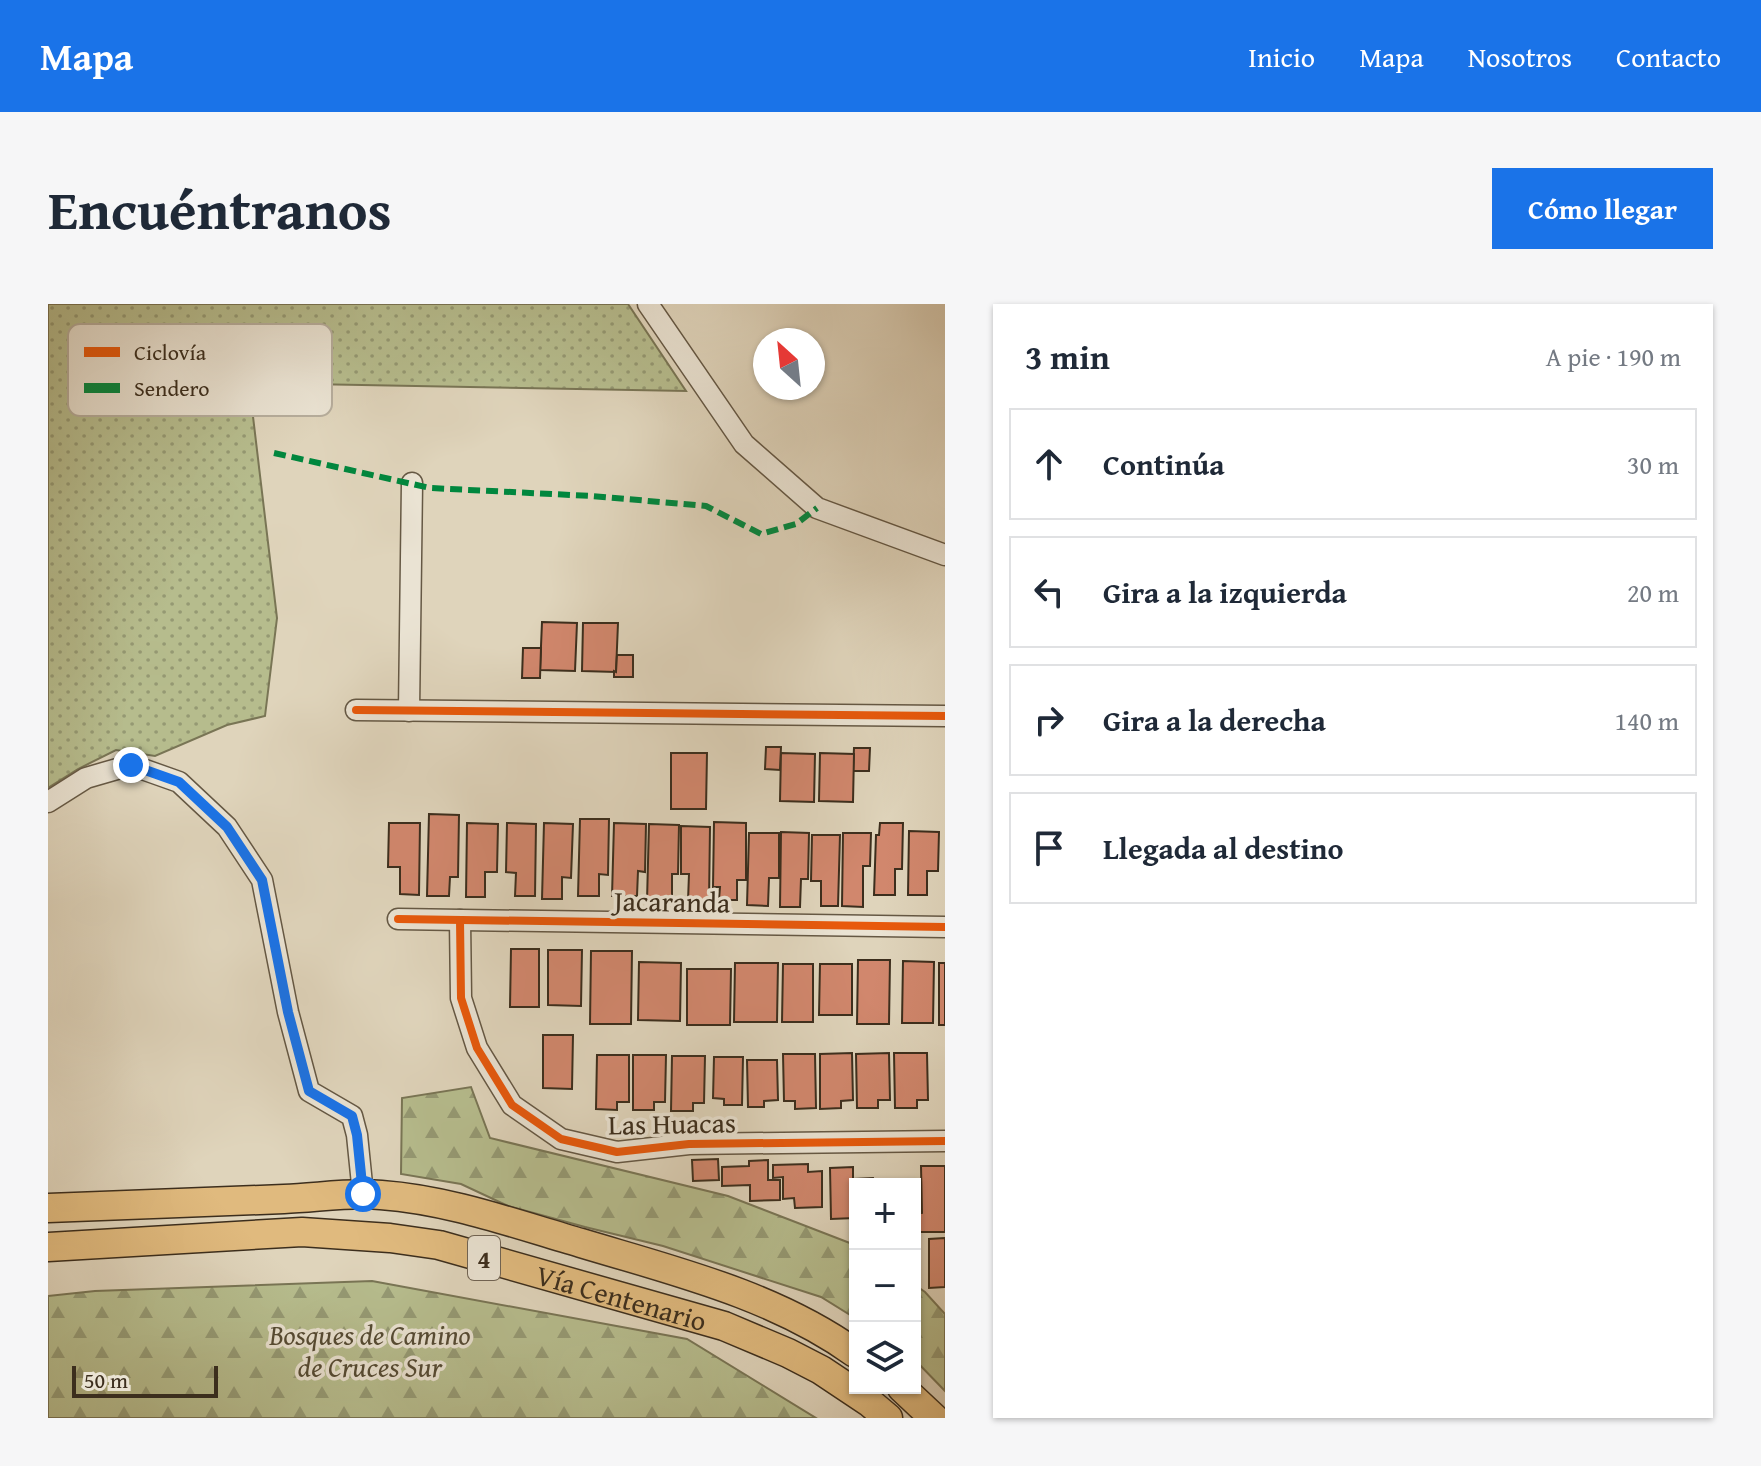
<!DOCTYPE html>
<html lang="es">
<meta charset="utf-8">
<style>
:root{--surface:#fff;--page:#f6f6f7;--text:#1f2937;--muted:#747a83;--line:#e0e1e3;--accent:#1a73e8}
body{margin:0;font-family:"Gentium Book Plus",serif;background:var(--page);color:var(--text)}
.controls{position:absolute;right:24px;bottom:24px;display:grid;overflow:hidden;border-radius:0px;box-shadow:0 2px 6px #0004}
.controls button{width:72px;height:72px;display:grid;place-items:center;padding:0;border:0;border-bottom:2px solid var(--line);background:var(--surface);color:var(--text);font:40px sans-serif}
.compass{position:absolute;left:705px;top:24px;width:72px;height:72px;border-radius:50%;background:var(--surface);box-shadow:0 2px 6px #0004;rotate:333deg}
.scale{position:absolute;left:24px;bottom:20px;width:146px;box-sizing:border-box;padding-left:8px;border:4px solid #3c2e1d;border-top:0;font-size:22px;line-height:28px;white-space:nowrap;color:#3c2e1d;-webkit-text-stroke:6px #eae3d3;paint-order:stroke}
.stop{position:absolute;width:24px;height:24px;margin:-18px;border:6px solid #1a73e8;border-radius:50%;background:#fff}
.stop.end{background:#1a73e8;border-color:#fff;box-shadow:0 2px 8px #0008}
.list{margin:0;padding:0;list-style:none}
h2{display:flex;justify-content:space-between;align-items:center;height:104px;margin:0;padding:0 32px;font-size:34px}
h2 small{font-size:26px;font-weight:400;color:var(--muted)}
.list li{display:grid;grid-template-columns:52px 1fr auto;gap:24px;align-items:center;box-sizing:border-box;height:112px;margin:0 16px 16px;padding:0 16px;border:2px solid var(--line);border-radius:0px}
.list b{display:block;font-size:30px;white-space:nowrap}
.list em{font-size:26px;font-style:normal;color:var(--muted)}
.icon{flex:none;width:44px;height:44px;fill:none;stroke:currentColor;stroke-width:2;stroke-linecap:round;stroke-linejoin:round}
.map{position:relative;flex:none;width:897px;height:1114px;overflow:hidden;border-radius:0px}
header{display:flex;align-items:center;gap:48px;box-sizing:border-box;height:112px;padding:0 40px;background:var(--accent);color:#fff}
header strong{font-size:38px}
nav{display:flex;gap:44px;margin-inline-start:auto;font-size:28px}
.intro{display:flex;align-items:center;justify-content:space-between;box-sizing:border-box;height:192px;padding:0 48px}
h1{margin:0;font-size:56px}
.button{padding:20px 36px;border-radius:0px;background:var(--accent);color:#fff;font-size:28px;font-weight:700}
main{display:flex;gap:48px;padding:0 48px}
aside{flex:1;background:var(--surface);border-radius:0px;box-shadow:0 2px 6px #0004}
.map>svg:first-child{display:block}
</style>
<header>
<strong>Mapa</strong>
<nav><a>Inicio</a><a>Mapa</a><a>Nosotros</a><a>Contacto</a></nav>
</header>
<div class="intro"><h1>Encuéntranos</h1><a class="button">Cómo llegar</a></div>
<main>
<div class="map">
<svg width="897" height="1114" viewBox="0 0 897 1114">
<defs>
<pattern id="grass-dots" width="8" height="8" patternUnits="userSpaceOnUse" patternTransform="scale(2)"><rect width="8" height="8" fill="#b6bc8d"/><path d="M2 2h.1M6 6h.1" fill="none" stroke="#959973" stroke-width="1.8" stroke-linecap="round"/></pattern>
<pattern id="forest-firs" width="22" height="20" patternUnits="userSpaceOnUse" patternTransform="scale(2)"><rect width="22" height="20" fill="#b6bc8d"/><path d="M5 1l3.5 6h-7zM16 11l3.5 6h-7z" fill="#959973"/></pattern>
</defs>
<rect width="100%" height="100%" fill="#dfd4bb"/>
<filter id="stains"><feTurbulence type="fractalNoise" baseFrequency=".0025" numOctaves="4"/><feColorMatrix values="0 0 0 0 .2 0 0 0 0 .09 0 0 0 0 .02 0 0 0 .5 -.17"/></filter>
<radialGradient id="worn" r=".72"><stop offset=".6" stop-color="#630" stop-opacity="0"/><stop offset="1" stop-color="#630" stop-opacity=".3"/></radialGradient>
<!-- grass -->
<path fill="url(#grass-dots)" stroke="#797555" stroke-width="2" d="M0 0H580L638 87 201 79 229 314 217 412 179 421 107 452 68 446 30 465 0 484Z"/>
<!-- forest -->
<g fill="url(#forest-firs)" stroke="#797555" stroke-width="2">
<path d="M423 783 442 834 680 892 807 941V1014L773 993 615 942 537 923 460 902 413 880 353 870 354 794Z"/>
<path d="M324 977 639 1035 768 1114H0V992L47 987Z"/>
<path d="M867 981 877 988 897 1010V1087L867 1056Z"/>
</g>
<!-- building -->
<g fill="#d1876d" stroke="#3c2e1d" stroke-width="2">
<path d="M494 318 529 319 527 367 492 366Z"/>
<path d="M535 319H570L568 368 534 367Z"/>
<path d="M475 344H493L492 374H474Z"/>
<path d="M569 351H585V373H566V367L568 368Z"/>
<path d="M718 443H733L732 466 717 465Z"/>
<path d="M806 444H822L821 467H805Z"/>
<path d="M623 449H659L658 505H623Z"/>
<path d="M733 449 767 450 766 498 732 497Z"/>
<path d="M772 449 806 450 805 498 771 497Z"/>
<path d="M381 510 411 511 410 573H402L401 592H379Z"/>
<path d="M532 515H561L560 571 551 570V592H530Z"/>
<path d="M666 518 698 519V576H689V596H671L672 583H665Z"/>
<path d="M341 519H372L371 591 352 590V563H340Z"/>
<path d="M419 519 450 520 449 568H437V593H418Z"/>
<path d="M459 519 488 520 487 592H467L468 569 458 568Z"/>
<path d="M496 519 525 520 523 574 514 573V595H494Z"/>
<path d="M566 519 598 520 597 568 590 567 589 592H564Z"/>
<path d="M832 519H855L854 565H847V591H826L828 531H831Z"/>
<path d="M601 520 631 521 630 570H624V597H599Z"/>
<path d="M633 522 662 523 661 598 640 597 641 570H633Z"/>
<path d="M861 527 891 528 890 567H879V591H860Z"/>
<path d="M733 528 761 529 760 575H753L752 603H732Z"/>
<path d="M701 529H731V574H721L720 602 699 601Z"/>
<path d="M795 529H823L822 562H815V603L794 602Z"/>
<path d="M764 531H792L790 602H773V577H763Z"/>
<path d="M463 645H491V703H462Z"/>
<path d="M500 646H534L533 702 500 701Z"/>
<path d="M543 647H584L583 720H542Z"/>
<path d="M810 656H842L841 720H809Z"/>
<path d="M855 657 886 658 885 719H854Z"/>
<path d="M591 658 633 659 632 717 590 716Z"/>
<path d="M687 659H730L729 718H686Z"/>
<rect x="891" y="659" width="6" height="62"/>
<path d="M735 660H765V718H734Z"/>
<path d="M772 660H804V711H771Z"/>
<path d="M639 665H683L682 721H639Z"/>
<path d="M495 731H525L524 785 495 784Z"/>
<path d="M804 749 805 796 793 797V804L772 805V750Z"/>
<path d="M841 749 842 796H830V804H809L808 750Z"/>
<path d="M846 749H879L880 796H869V804H847Z"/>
<path d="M735 750H767L768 804 747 805V797H736Z"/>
<path d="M549 751H581V798H569V806L548 805Z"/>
<path d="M585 751H618L617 798H606V806H585Z"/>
<path d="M624 752H657L656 799H645V807H623Z"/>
<path d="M666 753H695L694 801H676V795L665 794Z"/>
<path d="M699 756H729L730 796 716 797V803H700Z"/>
<path d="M670 855 671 876 645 877 644 856Z"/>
<path d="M720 856V876H732V896L702 897V881L674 882V863L701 862V857Z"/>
<path d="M760 860V868L774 867V903L747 904 746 894 735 895V873L725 874V861Z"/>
<path d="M873 862H897V928H867V910L874 909Z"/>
<path d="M805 863V875L825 874 826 880H807V914L783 915 782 864Z"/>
<path d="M897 934V983L881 984V935Z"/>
</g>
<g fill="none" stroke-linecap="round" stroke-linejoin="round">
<!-- minor casing -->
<g stroke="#655844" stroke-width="23">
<g id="minor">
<path d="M600 0 696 140 769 204 897 251"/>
<path d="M308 406 897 412"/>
<path d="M361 407 364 179"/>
<path d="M0 498 38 474 83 461 131 478 179 523 214 576 240 708 261 787 304 812 309 831 315 890"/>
<path d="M350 615 897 623"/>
<path d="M412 616 413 694 429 744 464 801 513 835 569 848 641 840 897 837"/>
</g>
</g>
<!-- highway casing -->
<g stroke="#3c2e1d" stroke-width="31">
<g id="highway">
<path d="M0 904C79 901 157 898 236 895 268 894 301 888 333 891 402 896 467 920 533 939 626 967 726 991 807 1049"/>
<path id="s1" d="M0 943 254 928 342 934 391 941 676 1022 740 1049 773 1066 821 1098 840 1114"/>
<path d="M854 1084 886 1114"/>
</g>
</g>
<!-- minor -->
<use href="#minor" stroke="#eae3d3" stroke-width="20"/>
<!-- highway -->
<use href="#highway" stroke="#e0ba7e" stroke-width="28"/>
<!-- quiet -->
<path stroke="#00873e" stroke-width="6" stroke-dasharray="12 6" stroke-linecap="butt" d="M226 149 382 184 544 192 658 202 713 230 748 220 769 204"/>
<!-- cycleway casing -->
<g stroke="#eae3d3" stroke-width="13">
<g id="cycleway">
<path d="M308 406 897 412"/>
<path d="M350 615 897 623"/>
<path d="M412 616 413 694 429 744 464 801 513 835 569 848 641 840 897 837"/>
</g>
</g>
<!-- cycleway -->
<use href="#cycleway" stroke="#e8590c" stroke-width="8"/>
</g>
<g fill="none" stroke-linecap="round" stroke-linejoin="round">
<!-- route -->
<path stroke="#1a73e8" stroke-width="10" d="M83 461 131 478 179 523 214 576 240 708 261 787 304 812 309 831 315 890"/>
</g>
<g text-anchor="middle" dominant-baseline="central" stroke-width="7" stroke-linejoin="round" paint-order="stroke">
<!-- shield labels -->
<rect fill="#eae3d3" stroke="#706454" stroke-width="2" x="420" y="932" width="32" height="44" rx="6"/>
<g font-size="26" font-weight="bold" fill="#3c2e1d">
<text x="436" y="954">4</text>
</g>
<!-- street labels -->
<g font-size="28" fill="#3c2e1d" stroke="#eae3d3">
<text transform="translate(624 597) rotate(1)">Jacaranda</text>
<text transform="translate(624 819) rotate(-1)">Las Huacas</text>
<text stroke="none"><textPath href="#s1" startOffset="582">Vía Centenario</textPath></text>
</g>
<!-- park labels -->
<g font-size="28" font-style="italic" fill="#544a33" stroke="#eae3d3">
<text x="322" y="1030">Bosques de Camino<tspan x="322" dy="32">de Cruces Sur</tspan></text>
</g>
</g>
<!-- legend -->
<rect x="20" y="20" width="264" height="92" rx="12" fill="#eae3d3" stroke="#b6ad9c" stroke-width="2"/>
<rect x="36" y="43" width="36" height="10" fill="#e8590c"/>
<rect x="36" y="79" width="36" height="10" fill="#00873e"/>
<g font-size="22" fill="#3c2e1d">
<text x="86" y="56">Ciclovía</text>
<text x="86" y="92">Sendero</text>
</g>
<rect width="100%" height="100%" filter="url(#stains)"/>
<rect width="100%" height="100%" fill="url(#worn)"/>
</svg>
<div class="controls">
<button>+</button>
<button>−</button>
<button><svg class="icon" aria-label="layers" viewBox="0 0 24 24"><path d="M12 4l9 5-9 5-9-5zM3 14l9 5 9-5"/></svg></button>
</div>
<svg class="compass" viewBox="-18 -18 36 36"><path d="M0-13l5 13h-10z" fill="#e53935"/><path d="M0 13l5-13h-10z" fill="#747a83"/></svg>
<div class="scale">50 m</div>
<div class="stop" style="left:315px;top:890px"></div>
<div class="stop end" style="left:83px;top:461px"></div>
</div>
<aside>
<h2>3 min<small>A pie · 190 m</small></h2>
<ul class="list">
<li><svg class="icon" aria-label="ahead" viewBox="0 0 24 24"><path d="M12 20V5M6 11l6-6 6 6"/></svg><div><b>Continúa</b></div><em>30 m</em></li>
<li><svg class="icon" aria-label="left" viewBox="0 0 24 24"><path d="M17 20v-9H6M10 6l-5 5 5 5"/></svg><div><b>Gira a la izquierda</b></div><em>20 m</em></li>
<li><svg class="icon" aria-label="right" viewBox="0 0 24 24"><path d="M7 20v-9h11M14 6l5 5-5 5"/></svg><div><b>Gira a la derecha</b></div><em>140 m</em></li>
<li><svg class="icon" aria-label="arrive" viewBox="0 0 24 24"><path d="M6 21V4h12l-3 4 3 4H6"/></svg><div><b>Llegada al destino</b></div></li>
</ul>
</aside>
</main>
